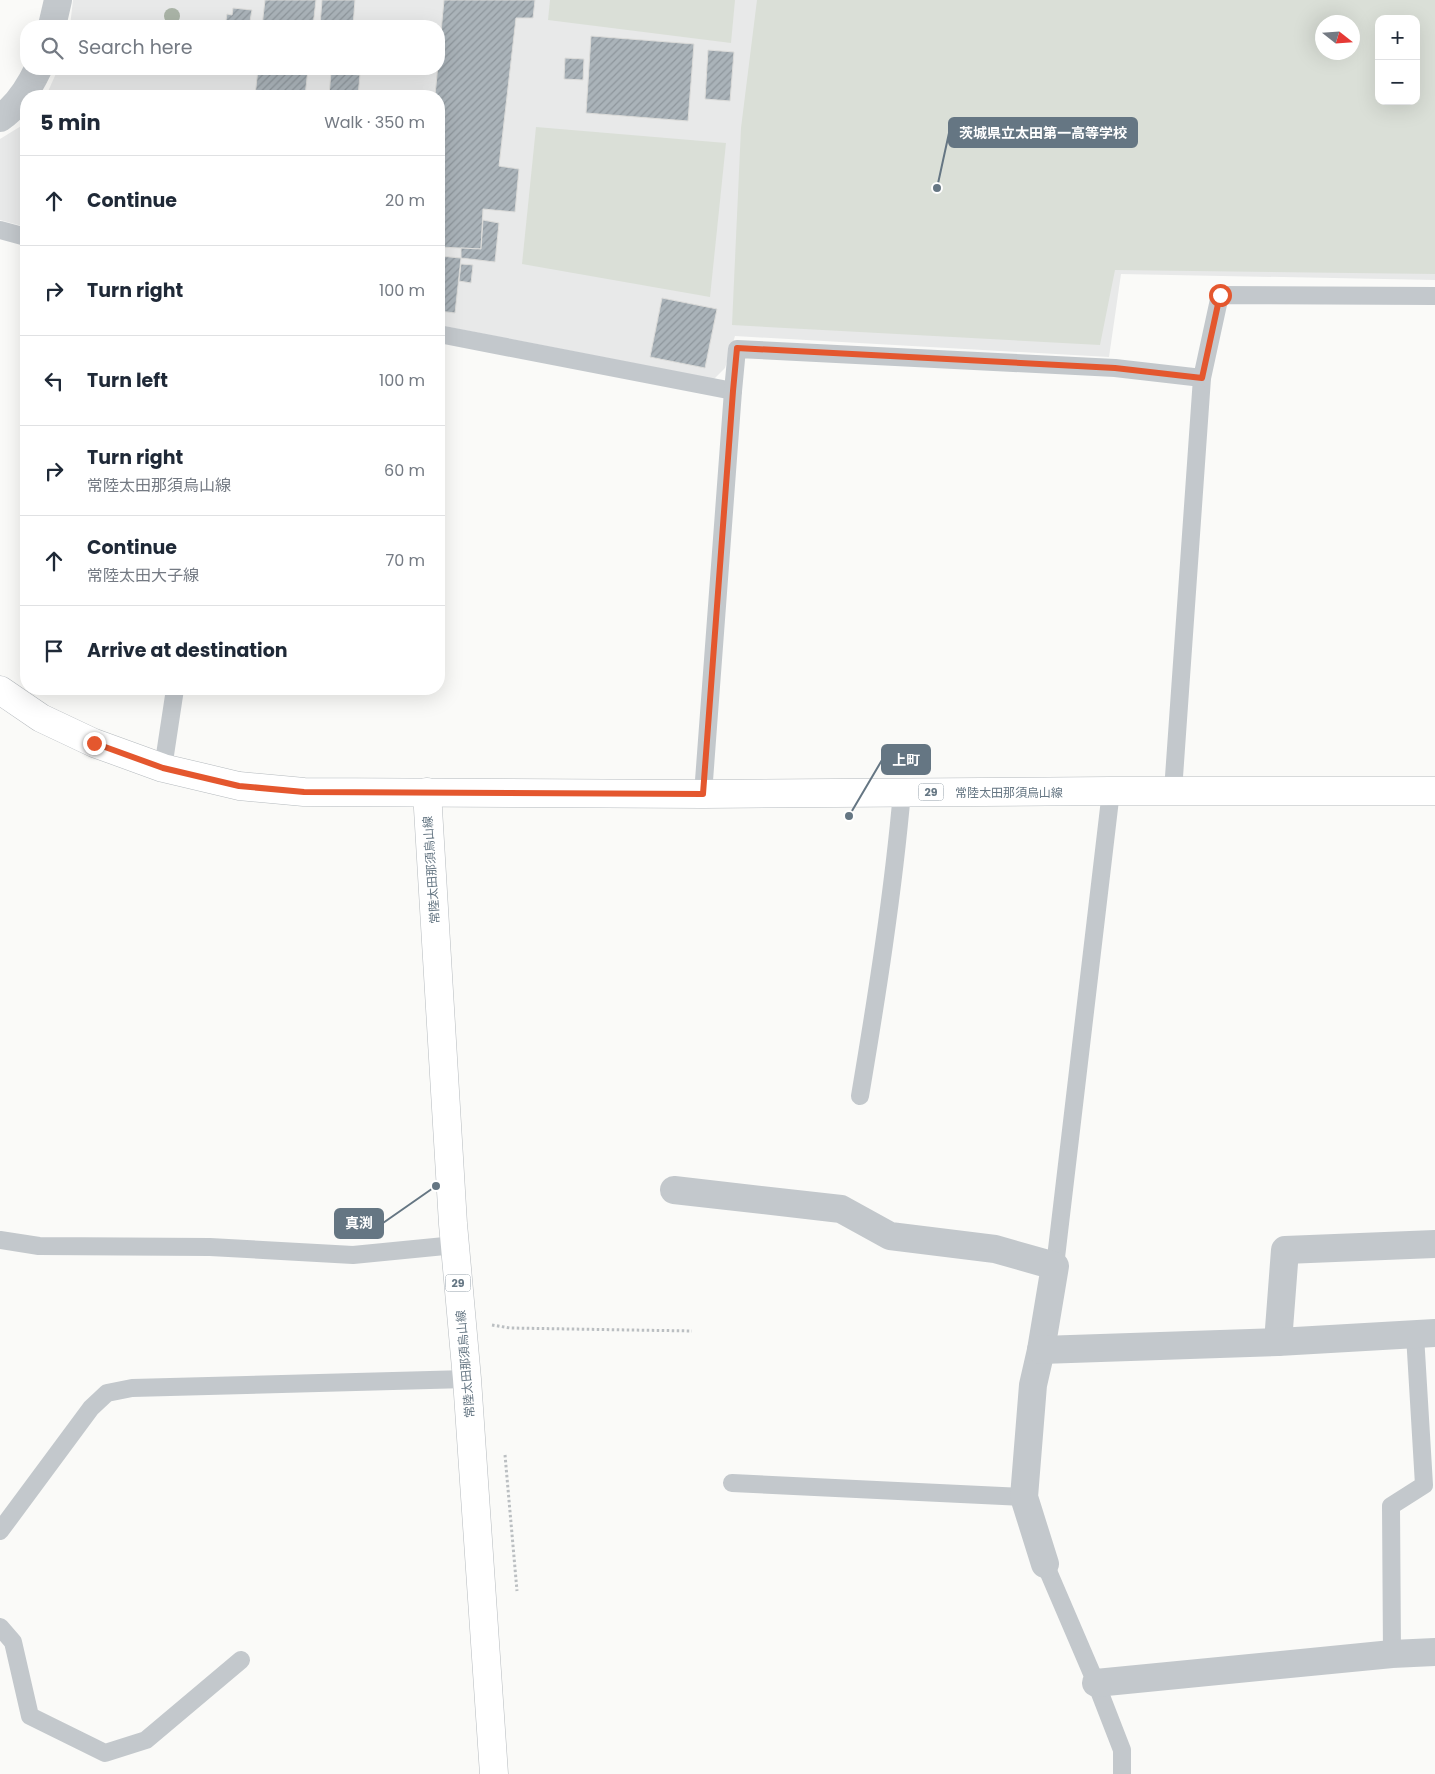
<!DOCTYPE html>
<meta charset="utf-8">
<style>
:root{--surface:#fff;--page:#f2f2f3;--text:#1f2937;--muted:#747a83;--line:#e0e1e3}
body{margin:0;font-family:Poppins,"Noto Sans JP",sans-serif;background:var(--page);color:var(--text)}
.controls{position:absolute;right:15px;top:15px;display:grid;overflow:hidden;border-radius:10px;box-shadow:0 5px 20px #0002}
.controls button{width:45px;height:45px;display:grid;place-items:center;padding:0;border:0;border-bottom:1px solid var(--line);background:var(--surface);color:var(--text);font:25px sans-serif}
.compass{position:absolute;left:1315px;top:15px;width:45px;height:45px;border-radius:50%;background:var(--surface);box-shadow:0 5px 20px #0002;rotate:107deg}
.stop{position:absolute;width:15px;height:15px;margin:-11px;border:4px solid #e4572e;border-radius:50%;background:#fff}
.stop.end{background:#e4572e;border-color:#fff;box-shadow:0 1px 5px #0008}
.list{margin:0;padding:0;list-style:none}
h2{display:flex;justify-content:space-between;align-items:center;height:65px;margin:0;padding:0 20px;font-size:21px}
h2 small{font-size:16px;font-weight:400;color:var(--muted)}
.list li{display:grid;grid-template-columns:32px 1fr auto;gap:15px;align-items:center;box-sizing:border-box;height:90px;padding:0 20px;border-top:1px solid var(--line)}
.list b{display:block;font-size:19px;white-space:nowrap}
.list p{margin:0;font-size:16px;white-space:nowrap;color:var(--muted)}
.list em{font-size:16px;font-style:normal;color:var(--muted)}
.icon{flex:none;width:28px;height:28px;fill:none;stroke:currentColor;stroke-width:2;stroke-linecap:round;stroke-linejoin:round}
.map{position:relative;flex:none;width:1435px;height:1774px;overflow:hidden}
.search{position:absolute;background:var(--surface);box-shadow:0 5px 20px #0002;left:20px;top:20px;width:425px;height:55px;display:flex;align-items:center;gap:12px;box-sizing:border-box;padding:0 18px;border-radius:20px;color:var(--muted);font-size:19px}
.panel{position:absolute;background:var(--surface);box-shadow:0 5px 20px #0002;left:20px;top:90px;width:425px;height:605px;border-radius:20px}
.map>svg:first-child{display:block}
</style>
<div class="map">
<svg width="1435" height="1774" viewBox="0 0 1435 1774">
<defs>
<pattern id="building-hatch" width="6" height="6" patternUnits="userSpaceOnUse" patternTransform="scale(1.25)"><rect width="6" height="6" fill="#aab3b9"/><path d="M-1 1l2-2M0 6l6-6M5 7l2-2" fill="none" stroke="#8e969c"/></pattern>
</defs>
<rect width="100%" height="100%" fill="#fafaf8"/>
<!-- built -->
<g fill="#e8e9e9" fill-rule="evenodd">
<path d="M73 0H1435V280L1121 274 1109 357 735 336 725 368 714 379 439 325V96H46L58 69H439V26H70ZM1379 19H1416V101H1379ZM1322 22H1352V52H1322Z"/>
<path d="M26 123V227L0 220V139Z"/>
</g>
<!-- grass -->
<g fill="#dadfd7" fill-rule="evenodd">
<path d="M550 0H735L731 43 548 20Z"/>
<path d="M757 0H1435V274L1115 270 1100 345 732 325 741 128ZM1379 19H1416V101H1379ZM1352 22V52H1322V22Z"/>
<path d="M536 127 726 143 710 297 522 264Z"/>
</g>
<!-- building -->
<g fill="url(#building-hatch)" stroke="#dcdcda">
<path d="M265 0H316L313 26H262Z"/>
<path d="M322 0H355L353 26H320Z"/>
<path d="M444 0H535L533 18H516L499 166 519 169 515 212 483 209 481 249 439 247V96H435Z"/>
<path d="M233 8 252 10 249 26H225L227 14 232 15Z"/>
<path d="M591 36 694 44 688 121 586 113Z"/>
<path d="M708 50 734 52 730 101 705 99Z"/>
<path d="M565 58 584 59 583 80 564 79Z"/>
<path d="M258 69H308L305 96H255Z"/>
<path d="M331 72 360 75 358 96H329Z"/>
<path d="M483 220 499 223 495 262 461 258V248L481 249Z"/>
<path d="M439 256 461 258 455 313 439 311Z"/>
<path d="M461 264 473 265 471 283 459 281Z"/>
<path d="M662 298 717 309 705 368 650 357Z"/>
</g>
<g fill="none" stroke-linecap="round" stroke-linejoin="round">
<!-- primary casing -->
<g stroke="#b5babe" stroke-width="29">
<g id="primary">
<path d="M0 690 41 718 94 743 163 768 239 786 304 792 703 794 1111 791H1435"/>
<path d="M427 792 453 1224 467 1379 494 1774"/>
</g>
</g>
<!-- path -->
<g stroke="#bbbfc2" stroke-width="3" stroke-dasharray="2.5 2.5" stroke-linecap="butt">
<path d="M492 1325 510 1328 692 1331"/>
<path d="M505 1455 517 1591"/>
</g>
<!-- service -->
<g stroke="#c3c8cc" stroke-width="18">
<path d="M0 230 26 237"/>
<path d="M439 334 733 391"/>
<path d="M163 768 175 689"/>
<path d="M1173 791 1202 378 1220 295 1435 296"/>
<path d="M703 794 733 391 737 349 1115 368 1202 378"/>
<path d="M860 1096C877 995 893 894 902 792"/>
<path d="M0 1240 39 1246 210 1247 353 1255 455 1245"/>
<path d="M1055 1266 1111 791"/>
<path d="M732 1483 1024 1497"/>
<path d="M0 1531 91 1408 107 1393 132 1388 467 1379"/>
<path d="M1045 1564 1096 1683 1122 1750V1774"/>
<path d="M0 1627 13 1642 30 1716 105 1753 146 1740 241 1660"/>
<path d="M1392 1654 1391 1506 1424 1485 1415 1335"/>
</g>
<!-- minor -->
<g stroke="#c3c8cc" stroke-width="28">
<path d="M674 1190 841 1209 890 1236 995 1249 1055 1266 1041 1350 1033 1385 1024 1497 1045 1564"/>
<path d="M1278 1342 1285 1250 1435 1244"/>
<path d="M1041 1350 1278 1342 1435 1333"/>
<path d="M1096 1683 1392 1654 1435 1652"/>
</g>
<!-- tertiary -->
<g stroke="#c3c8cc" stroke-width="28">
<path d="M52 26 58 0"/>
<path d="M0 118C18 106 29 88 38 69"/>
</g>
<!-- primary -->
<use href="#primary" stroke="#fff" stroke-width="28"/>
</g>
<!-- trees -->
<circle fill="#aab4a7" cx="172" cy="16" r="8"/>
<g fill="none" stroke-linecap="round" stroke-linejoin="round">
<!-- route -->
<path stroke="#e4572e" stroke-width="6" d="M94 743 163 768 239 786 304 792 703 794 733 391 737 348 1115 368 1202 378 1220 295"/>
</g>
<g text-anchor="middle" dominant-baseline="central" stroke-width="5" stroke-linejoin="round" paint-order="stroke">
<!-- shield labels -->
<g fill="#fff" stroke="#939fa8" stroke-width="1">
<rect x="918.5" y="783.5" width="25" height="17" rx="4"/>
<rect x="445.5" y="1274.5" width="25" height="17" rx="4"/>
</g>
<g font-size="11" font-weight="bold" fill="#657683">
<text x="931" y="792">29</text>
<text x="458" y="1283">29</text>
</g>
<!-- street labels -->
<g font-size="12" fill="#657683" stroke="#fff">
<text x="1009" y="792">常陸太田那須烏山線</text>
<text transform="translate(431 870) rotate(-94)">常陸太田那須烏山線</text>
<text transform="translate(465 1364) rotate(-95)">常陸太田那須烏山線</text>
</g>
</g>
<!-- callouts -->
<path fill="none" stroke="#657683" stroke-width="2" d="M937 188L949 133M849 816L882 760M436 1186L383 1223"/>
<g fill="#657683" stroke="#fff" stroke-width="2">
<circle cx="937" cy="188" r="5"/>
<circle cx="849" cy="816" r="5"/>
<circle cx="436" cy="1186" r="5"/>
</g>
<g fill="#657683" stroke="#657683" stroke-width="2">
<rect x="949" y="118" width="188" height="29" rx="5"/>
<rect x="882" y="745" width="48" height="29" rx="5"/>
<rect x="335" y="1209" width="48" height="29" rx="5"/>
</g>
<g font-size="14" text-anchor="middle" font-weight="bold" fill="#fff">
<text x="1043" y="138">茨城県立太田第一高等学校</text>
<text x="906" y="765">上町</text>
<text x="359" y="1228">真渕</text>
</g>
</svg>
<div class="controls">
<button>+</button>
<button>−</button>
</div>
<svg class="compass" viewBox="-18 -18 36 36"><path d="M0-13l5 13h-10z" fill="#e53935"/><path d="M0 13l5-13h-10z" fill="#747a83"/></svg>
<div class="stop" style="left:1220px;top:295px"></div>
<div class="stop end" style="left:94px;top:743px"></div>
<div class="search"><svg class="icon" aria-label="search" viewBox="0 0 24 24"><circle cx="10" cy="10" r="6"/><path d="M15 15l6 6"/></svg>Search here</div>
<section class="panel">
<h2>5 min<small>Walk · 350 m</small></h2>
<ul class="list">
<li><svg class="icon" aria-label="ahead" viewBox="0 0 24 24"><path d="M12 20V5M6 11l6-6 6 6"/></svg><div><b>Continue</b></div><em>20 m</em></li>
<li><svg class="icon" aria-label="right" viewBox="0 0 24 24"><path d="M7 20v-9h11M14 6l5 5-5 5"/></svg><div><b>Turn right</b></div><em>100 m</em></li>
<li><svg class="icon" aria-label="left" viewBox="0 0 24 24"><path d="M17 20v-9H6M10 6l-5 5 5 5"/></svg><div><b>Turn left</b></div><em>100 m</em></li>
<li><svg class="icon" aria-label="right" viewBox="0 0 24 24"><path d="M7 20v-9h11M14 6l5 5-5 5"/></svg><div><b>Turn right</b><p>常陸太田那須烏山線</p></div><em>60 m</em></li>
<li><svg class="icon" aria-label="ahead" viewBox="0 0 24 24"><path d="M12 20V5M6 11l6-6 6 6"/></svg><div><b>Continue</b><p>常陸太田大子線</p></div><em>70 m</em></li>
<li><svg class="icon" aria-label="arrive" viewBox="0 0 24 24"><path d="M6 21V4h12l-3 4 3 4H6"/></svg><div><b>Arrive at destination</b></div></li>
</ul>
</section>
</div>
